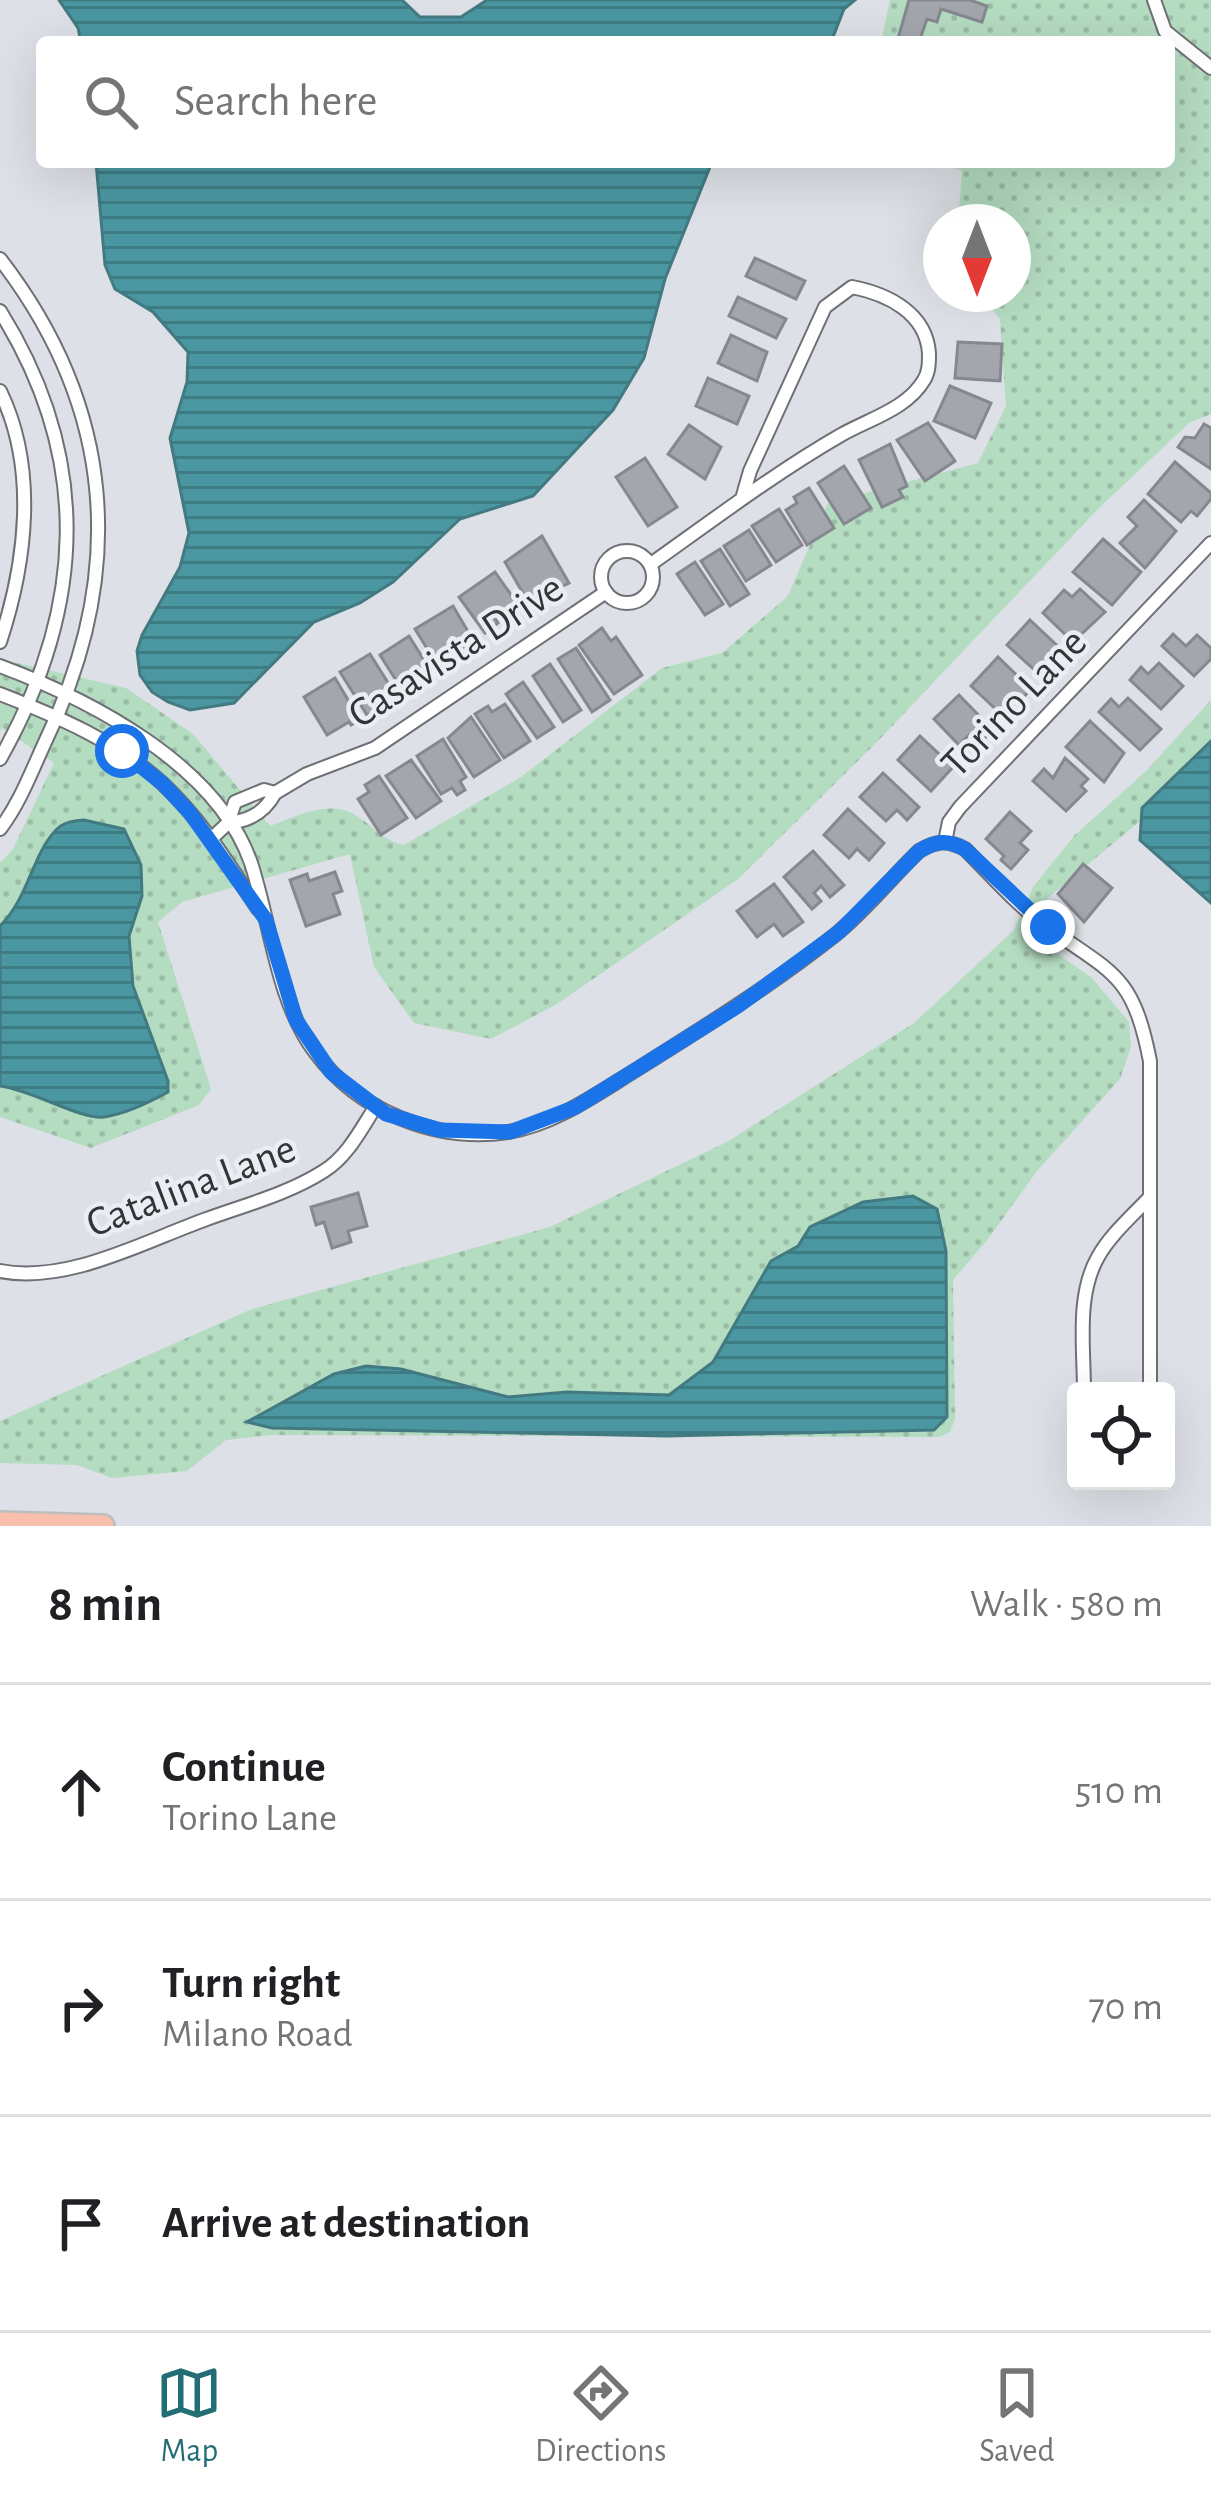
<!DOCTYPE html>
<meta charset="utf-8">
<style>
:root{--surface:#fff;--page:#f6f6f6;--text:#202124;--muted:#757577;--line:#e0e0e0;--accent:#236d75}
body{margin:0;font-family:"Alegreya Sans",sans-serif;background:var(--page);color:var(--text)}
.controls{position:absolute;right:36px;bottom:36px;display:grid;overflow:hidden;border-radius:12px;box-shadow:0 12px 48px #0002}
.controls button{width:108px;height:108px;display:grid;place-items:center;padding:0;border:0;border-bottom:3px solid var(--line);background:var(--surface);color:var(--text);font:60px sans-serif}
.compass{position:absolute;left:923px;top:204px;width:108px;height:108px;border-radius:50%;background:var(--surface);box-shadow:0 12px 48px #0002;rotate:180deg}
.stop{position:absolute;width:36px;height:36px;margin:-27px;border:9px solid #1a73e8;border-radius:50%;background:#fff}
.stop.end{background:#1a73e8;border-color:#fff;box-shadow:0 3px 12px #0008}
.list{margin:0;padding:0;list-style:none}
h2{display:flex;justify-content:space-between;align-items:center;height:156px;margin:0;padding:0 48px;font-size:51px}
h2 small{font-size:39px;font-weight:400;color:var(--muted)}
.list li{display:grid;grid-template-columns:78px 1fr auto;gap:36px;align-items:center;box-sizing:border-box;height:216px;padding:0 48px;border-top:3px solid var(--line)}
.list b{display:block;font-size:45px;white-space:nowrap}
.list p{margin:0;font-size:39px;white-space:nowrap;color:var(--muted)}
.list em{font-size:39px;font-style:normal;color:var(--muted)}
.icon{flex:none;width:66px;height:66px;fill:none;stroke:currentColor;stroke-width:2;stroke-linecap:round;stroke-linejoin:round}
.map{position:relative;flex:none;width:1211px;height:1526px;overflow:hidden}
.search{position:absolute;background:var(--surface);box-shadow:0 12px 48px #0002;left:36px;right:36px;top:36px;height:132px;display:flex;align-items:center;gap:30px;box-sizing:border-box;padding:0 42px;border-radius:12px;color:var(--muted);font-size:45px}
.sheet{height:804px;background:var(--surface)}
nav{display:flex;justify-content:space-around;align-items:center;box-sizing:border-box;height:168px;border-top:3px solid var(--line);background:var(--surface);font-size:33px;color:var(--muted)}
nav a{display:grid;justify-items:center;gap:6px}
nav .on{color:var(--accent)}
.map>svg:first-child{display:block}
</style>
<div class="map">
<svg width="1211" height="1526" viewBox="0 0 1211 1526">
<defs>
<pattern id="grass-dots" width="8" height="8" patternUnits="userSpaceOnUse" patternTransform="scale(3)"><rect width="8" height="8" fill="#b4dcc1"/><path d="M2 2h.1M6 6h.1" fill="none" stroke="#9bbda6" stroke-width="1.8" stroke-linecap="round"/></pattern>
<pattern id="water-rules" width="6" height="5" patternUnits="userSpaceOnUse" patternTransform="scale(3)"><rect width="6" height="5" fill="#4a97a1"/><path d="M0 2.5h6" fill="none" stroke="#3e7c84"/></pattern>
</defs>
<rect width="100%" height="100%" fill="#dde0e6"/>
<!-- grass -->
<g fill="url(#grass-dots)">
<path d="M890 0H1211V414L1189 423 1098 509 875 744 738 879 557 1004 491 1039 414 1023 374 967 350 854 182 902 158 922 211 1089 199 1105 91 1148 0 1117V863L13 849 54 763 2 728 0 731V659L126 688 193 734 270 826C295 817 329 799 355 815 376 827 377 838 404 845L521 777 662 668 722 653 788 596 828 503 978 463 1006 406 1000 319 980 294H1013V222H958L962 171 940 162H1169V42H881Z"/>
<path d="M1211 700V748L1141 820 1048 898 1032 936 1092 978 1129 1022 1131 1047 1120 1079 1037 1171 988 1239 953 1280 955 1419 950 1432 939 1437 271 1435 226 1440 187 1471 112 1478 77 1465 0 1463V1421L252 1309 550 1227 727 1142 914 1023 1014 930 1033 887 1074 836 1146 771Z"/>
</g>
<!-- water -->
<g fill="url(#water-rules)" stroke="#437981" stroke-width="3">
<path d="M59 0H402L420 17H461L487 0H855L844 9 831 42H81L78 28Z"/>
<path d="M96 162H712L665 279 644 358 613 410 533 496 460 519 393 582 360 603 314 622 234 703 190 710 168 702 152 692 140 675 137 651 142 635 180 567 189 533 170 438 187 382 188 352 153 312 115 289 105 265Z"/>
<path d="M1211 741V903L1140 840 1142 808Z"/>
<path d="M84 820 124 829 141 865 142 896 129 936 133 986 168 1081V1092C150 1102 125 1114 104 1117 81 1120 30 1089 0 1086V926C29 897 32 855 56 830 63 822 73 821 84 820Z"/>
<path d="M913 1196 937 1209 946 1251 947 1417 934 1430 667 1436 272 1428 247 1422 334 1374 366 1366 401 1369 508 1397 567 1392 669 1395 713 1362 771 1261 798 1246 810 1227 863 1202Z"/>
</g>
<!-- building -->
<g fill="#a3a6ad" stroke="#86888f" stroke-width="3">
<path d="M909 0H970L987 6 982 22 941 9 937 22 927 19 919 42H897Z"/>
<path d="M755 258 805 281 796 299 746 276Z"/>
<path d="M738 297 786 319 776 338 729 316Z"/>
<path d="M731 335 767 352 757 381 718 363Z"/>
<path d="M958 342 1002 344 1000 381 955 378Z"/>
<path d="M708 378 749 396 737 424 696 406Z"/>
<path d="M950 386 991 403 975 438 934 421Z"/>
<path d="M928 423 955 461 925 481 897 440Z"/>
<path d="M1204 424 1211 428V469L1178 447 1185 437 1195 438Z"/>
<path d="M689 425 721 447 705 479 668 454Z"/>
<path d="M890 444 907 486 899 490 903 497 882 507 859 460Z"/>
<path d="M645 458 677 507 648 526 616 477Z"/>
<path d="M1175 462 1211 493V499L1197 516 1191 511 1181 522 1148 494Z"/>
<path d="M844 466 871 508 844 524 818 483Z"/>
<path d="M809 488 834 528 807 545 786 510 797 503 794 497Z"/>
<path d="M1144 500 1176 531 1145 568 1120 543 1137 526 1128 517Z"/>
<path d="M779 509 802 545 776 562 752 526Z"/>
<path d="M749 530 771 565 746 581 724 546Z"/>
<path d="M542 536 569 583 528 602 505 562Z"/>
<path d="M1103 539 1141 572 1112 605 1073 572Z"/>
<path d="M720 549 749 594 730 606 701 561Z"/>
<path d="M695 562 723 604 705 615 677 574Z"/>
<path d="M495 572 519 606 505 616 500 609 492 614 498 623 485 633 459 597Z"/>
<path d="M1080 589 1105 612 1073 642 1043 613 1064 590 1072 597Z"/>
<path d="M453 606 473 640 438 666 415 629Z"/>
<path d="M1030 620 1063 651 1040 675 1007 645Z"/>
<path d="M602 628 611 641 616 637 642 675 614 694 579 645Z"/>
<path d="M1173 634 1186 646 1197 635 1211 648V659L1194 676 1162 646Z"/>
<path d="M409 636 429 668 417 675 421 682 404 693 380 655Z"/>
<path d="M576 648 610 700 592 712 558 659Z"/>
<path d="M370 654 397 697 367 715 340 672Z"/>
<path d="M998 657 1031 689 1019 702 1011 694 1004 702 1010 707 1002 715 971 686Z"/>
<path d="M1159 663 1183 686 1161 709 1130 680 1141 667 1148 674Z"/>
<path d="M550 664 581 710 563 722 533 676Z"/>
<path d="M335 678 360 720 351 725 349 722 327 735 304 697Z"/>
<path d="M523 682 554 727 537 738 506 694Z"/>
<path d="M959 695 993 730 978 745 969 735 959 745 934 719Z"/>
<path d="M1128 698 1161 729 1140 750 1099 712 1111 699 1119 707Z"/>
<path d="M505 704 530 741 504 758 475 714 488 706 492 712Z"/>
<path d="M471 717 500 760 474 777 448 738Z"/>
<path d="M1090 721 1124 753 1104 782 1066 747Z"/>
<path d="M920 736 953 767 931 791 898 760Z"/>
<path d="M443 739 466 777 460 781 465 790 457 795 452 788 441 794 417 756Z"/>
<path d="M1065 758 1088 779 1081 786 1086 791 1066 811 1033 781 1044 769 1053 778Z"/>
<path d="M411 760 441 801 416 818 386 776Z"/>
<path d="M883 773 919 807 907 820 897 810 886 821 860 797Z"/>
<path d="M379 776 407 818 381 835 358 799 369 792 365 785Z"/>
<path d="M848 809 884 843 869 860 857 849 849 858 824 835Z"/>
<path d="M1010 812 1031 831 1020 843 1028 850 1011 869 1001 860 1004 856 986 839Z"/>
<path d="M813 851 844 885 830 897 821 886 814 893 821 901 812 909 784 877Z"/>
<path d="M1083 864 1112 888 1084 922 1058 894Z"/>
<path d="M335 872 342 891 333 894 340 914 306 926 290 880 307 874 309 881Z"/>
<path d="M774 884 803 922 783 936 774 924 757 937 737 911Z"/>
<path d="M358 1193 367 1226 348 1231 351 1242 332 1248 324 1222 316 1225 311 1207Z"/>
</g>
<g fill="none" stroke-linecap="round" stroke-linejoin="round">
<!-- minor casing -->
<g stroke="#6e7076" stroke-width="16">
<g id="minor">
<path d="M1154 0 1165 31 1211 68"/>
<path d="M0 259C115 408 127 572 46 740 32 770 20 803 0 829"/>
<path d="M0 311C93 460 85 609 0 759"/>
<path d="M0 391C38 469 26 563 0 642"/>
<circle cx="627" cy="577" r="26"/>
<path d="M651 564C713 520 775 473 841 435 869 419 907 409 924 380 929 372 929 363 929 353 926 313 888 294 852 287L825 307 750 471 742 499"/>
<path d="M0 666C91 700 217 765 251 863 271 924 276 1000 315 1052 358 1111 436 1143 508 1132 556 1124 598 1093 639 1068 706 1026 773 984 835 935 865 911 891 878 919 851 936 841 947 839 965 849 991 875 1017 905 1047 927 1114 974 1133 975 1150 1061V1391"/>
<path d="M0 694C57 716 117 742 162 783 201 819 230 866 258 909"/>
<path d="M275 793 307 774 375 748 606 592"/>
<path d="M210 840 228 823 235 802 264 790 275 793C265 812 250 821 228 823"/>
<path d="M945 842 949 822 960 807 1211 543"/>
<path d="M0 1271C67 1284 143 1242 204 1220 245 1205 288 1194 324 1171 348 1156 361 1129 376 1106"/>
<path d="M1084 1391C1084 1348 1076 1295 1098 1257 1110 1235 1132 1216 1149 1198"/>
</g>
</g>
<!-- primary casing -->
<g stroke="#bebebf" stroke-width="26">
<path id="primary" d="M0 1523 103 1526"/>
</g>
<!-- minor -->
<use href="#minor" stroke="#fff" stroke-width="12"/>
<!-- primary -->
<use href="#primary" stroke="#f8bfac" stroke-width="21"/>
</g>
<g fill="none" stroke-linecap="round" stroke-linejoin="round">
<!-- route -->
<path stroke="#1a73e8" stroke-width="15" d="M122 751 163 784 190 813 266 920 296 1020 331 1072 386 1114 440 1130 510 1132 576 1107 738 1006 839 932 919 851C936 841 947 839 965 849L1048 927"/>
</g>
<g text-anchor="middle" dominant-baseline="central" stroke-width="9" stroke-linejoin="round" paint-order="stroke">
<!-- street labels -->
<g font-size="42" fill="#333436" stroke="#eaedf4">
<text transform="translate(456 651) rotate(-33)">Casavista Drive</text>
<text transform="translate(1014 703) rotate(-46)">Torino Lane</text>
<text transform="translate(191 1186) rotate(-21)">Catalina Lane</text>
</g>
</g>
</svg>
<div class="controls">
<button><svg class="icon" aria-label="locate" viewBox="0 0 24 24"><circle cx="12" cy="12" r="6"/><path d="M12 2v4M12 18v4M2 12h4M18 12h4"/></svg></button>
</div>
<svg class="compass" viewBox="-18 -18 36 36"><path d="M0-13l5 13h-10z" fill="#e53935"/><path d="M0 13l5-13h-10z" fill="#757577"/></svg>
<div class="stop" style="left:122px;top:751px"></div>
<div class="stop end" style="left:1048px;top:927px"></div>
<div class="search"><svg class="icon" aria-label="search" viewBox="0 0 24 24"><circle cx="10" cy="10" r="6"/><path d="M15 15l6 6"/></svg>Search here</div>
</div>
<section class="sheet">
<h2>8 min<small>Walk · 580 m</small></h2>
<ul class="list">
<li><svg class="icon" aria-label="ahead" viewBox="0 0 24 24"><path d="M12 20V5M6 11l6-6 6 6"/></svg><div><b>Continue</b><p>Torino Lane</p></div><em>510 m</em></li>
<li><svg class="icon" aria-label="right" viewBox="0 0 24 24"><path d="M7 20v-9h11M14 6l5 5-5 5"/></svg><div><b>Turn right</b><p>Milano Road</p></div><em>70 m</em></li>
<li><svg class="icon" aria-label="arrive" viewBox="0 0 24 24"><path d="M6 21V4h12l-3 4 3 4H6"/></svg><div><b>Arrive at destination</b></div></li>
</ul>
</section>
<nav>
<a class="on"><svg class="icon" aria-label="map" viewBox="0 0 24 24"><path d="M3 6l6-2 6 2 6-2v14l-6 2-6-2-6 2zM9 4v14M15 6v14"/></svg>Map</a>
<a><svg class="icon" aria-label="directions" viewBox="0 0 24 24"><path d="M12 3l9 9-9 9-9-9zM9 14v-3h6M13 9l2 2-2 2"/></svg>Directions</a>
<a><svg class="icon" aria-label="saved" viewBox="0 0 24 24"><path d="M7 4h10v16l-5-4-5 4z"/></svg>Saved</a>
</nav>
